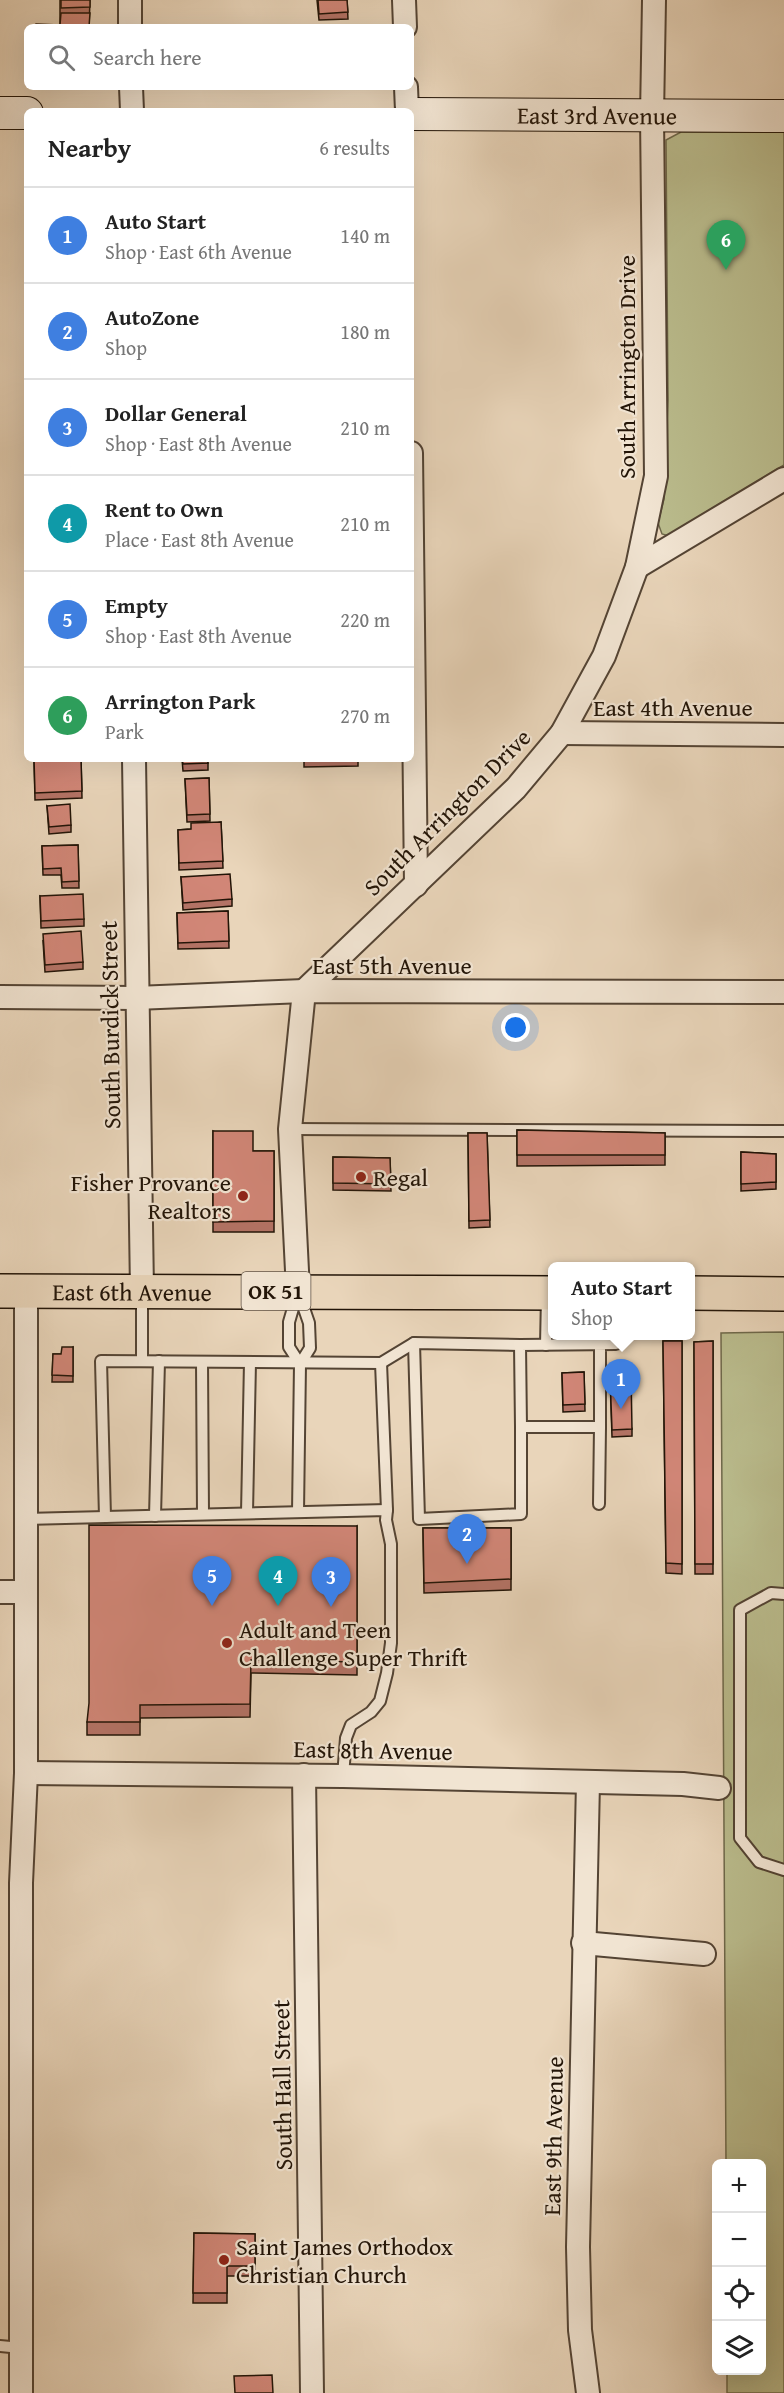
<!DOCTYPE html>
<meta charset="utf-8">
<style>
:root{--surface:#fff;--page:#f2f2f2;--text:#222;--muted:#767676;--line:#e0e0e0;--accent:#7c3aed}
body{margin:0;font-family:"Gentium Book Plus",serif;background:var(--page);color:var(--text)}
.controls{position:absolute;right:18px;bottom:18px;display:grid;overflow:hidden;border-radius:9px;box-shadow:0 6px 24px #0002}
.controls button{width:54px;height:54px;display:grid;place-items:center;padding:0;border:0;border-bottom:2px solid var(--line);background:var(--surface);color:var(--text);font:30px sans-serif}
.you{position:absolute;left:516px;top:1028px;width:21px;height:21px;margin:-15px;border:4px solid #fff;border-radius:50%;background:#1a73e8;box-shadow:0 0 0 9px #1a73e833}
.badge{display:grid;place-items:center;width:39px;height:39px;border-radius:50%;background:var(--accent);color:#fff;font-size:20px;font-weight:700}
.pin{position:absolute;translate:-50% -50px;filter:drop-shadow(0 2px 3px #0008)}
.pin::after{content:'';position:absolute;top:32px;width:21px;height:18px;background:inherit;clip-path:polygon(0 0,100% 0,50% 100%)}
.popup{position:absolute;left:548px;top:1262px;width:147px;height:78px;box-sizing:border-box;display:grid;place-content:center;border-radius:9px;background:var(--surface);filter:drop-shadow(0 2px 4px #0005);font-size:20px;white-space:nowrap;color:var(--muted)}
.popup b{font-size:22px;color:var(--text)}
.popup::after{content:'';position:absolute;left:50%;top:100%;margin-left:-12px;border:12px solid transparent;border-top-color:var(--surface)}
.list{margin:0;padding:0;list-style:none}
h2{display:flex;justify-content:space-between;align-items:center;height:78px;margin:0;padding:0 24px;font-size:26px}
h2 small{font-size:20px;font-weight:400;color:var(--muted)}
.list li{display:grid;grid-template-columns:39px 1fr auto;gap:18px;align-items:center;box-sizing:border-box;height:96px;padding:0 24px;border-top:2px solid var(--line)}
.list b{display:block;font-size:22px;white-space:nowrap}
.list p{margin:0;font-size:20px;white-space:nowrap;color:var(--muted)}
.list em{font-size:20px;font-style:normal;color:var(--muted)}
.icon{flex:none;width:33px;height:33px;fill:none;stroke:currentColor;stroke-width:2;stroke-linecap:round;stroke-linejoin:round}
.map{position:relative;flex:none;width:784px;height:2393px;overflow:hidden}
.search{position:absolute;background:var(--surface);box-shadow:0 6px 24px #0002;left:24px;top:24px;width:390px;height:66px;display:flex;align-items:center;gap:15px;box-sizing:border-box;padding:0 21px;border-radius:9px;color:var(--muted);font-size:22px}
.panel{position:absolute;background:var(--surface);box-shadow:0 6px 24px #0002;left:24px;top:108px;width:390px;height:654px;border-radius:9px}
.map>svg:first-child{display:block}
</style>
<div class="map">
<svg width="784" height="2393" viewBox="0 0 784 2393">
<rect width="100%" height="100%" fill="#e9d5ba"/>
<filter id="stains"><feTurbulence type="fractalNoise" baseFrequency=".00333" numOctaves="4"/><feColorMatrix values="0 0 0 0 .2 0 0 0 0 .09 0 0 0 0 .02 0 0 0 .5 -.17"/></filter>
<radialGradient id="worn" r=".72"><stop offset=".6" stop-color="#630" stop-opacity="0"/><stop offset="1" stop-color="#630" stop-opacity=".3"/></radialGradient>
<!-- green -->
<g fill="#babc8d" stroke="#6e684a" stroke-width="1.5">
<path d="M681 132H784V465L681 527 669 536 662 534 658 523 664 499 668 400 666 140Z"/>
<path d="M784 1332V2393H727V2371L762 2370V2164L726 2163 721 1333Z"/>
</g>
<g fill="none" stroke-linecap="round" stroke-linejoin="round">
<!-- lane casing -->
<g stroke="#544434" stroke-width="14">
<g id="lane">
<path d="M290 1129 784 1131"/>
<path d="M298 1291 309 1323 310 1348 300 1364 289 1347V1322Z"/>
<path d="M520 1345 414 1343 419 1519 521 1514V1427"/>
<path d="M546 1345 547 1296"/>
<path d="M600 1345V1427H521L520 1345 616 1344 622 1336"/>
<path d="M142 1361V1294"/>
<path d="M202 1362 203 1514"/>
<path d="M381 1363 414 1343"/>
<path d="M599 1504 600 1427"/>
<path d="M298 1512 300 1364"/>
<path d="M247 1513 250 1362"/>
<path d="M155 1516 159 1361"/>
<path d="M105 1517 101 1361 381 1363 387 1510"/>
<path d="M25 1519 387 1510 386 1520 391 1544V1643L387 1673 380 1701 371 1712 351 1725 346 1738 343 1776"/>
<path d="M784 1594 771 1593 740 1610V1838L759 1862 784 1870"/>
<path d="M0 2346 21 2348"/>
</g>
</g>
<!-- street casing -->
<g stroke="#544434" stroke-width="26">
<g id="street">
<path d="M130 0V27"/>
<path d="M404 0 405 27"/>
<path d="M131 87 132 111"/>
<path d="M406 87 407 111"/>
<path d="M411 453 416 885"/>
<path d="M637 567 784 479"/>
<path d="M562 733 784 735"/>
<path d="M134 759 142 1291"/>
<path d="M0 997 136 998 304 991 784 992"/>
<path d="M298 1291 290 1129 304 991 516 788 562 733 604 656 637 567 656 476 652 116 654 0"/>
<path d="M0 1592H25"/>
<path d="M26 1773 343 1776 683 1784 719 1788"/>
<path d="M304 1775 312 2393"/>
<path d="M588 1782 578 2247 580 2330 588 2393"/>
<path d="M583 1943 704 1954"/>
<path d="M21 2393V1883L26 1773V1291"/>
</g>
</g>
<!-- secondary casing -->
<g stroke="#221407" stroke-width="34">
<g id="secondary">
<path d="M0 113H27"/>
<path id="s1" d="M411 114 784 116"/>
</g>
</g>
<!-- primary casing -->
<g stroke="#221407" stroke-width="36">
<g id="primary">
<path id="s2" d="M0 1291 552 1293"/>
<path d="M690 1293 784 1294"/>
</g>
</g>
<!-- lane -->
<use href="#lane" stroke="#f1e4d2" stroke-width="10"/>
<!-- street -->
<use href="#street" stroke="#f1e4d2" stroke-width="22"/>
<!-- secondary -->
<use href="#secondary" stroke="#f1e4d2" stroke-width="32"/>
<!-- primary -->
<use href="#primary" stroke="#e9d5ba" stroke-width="33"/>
</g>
<!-- wall -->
<g fill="#b47366" stroke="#221407" stroke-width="1.5">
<path d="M60 0H90L89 27 60 25Z"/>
<path d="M317 0H347L348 19 319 20Z"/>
<path d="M34 759H81L82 798 35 800Z"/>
<path d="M182 759 208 763V770L183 771Z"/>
<path d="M304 759H358V766L304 767Z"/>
<path d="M209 778 210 821 187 822 185 779Z"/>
<path d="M47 806 71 825V832L49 834Z"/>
<path d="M221 822 223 868 179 870 178 830 191 829Z"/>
<path d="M78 845 79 888H62L61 875H43L42 846Z"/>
<path d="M181 877 232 899V906L183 910Z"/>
<path d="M40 896 84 919V926L41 928Z"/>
<path d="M228 911 229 948 178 949 177 913Z"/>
<path d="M43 941 83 962V969L45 972Z"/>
<path d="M517 1130 665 1133V1165L517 1166Z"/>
<path d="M213 1131 253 1151H274V1232H213Z"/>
<path d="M468 1133H487L490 1227 469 1228Z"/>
<path d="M741 1152 776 1154V1189L741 1191Z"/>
<path d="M333 1157 390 1158 391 1191 333 1190Z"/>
<path d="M663 1341H682V1574L666 1573Z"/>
<path d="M713 1341V1574H695L694 1342Z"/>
<path d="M73 1347V1382H52L53 1354H61Z"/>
<path d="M584 1372 585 1411 563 1412 562 1373Z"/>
<path d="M610 1375 632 1429V1436L612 1437Z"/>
<path d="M357 1526V1675L251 1673 250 1717 140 1718V1735H87V1722Z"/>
<path d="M423 1528H511V1590L424 1593Z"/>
<path d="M194 2233 255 2234V2276H227V2303H193Z"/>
</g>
<!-- building -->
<g fill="#d18677" stroke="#221407" stroke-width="1.5">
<path d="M61 0H90V7L61 8Z"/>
<path d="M318 0H347L348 12 319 14Z"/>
<path d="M61 13H90L89 27H35L36 24 60 25Z"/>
<rect x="299" y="25" width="63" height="2"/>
<path d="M34 759H81L82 791 35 793Z"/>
<path d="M182 759H207L208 763 183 764Z"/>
<path d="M209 778 210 814 187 815 185 779Z"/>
<path d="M70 804 71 825 49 827 47 806Z"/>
<path d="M221 822 223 861 179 863 178 830 191 829V823Z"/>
<path d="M78 845 79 881 62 882 61 868 43 869 42 846Z"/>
<path d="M230 874 232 899 183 903 181 877Z"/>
<path d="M83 894 84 919 41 921 40 896Z"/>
<path d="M228 911 229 941 178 943 177 913Z"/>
<path d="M81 931 83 962 45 965 43 934Z"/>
<path d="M517 1130 665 1133V1155H517Z"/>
<path d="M213 1131H253V1151H274V1221L213 1222Z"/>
<path d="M468 1133H487L490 1220 469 1221Z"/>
<path d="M741 1152 776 1154V1182L741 1184Z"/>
<path d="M333 1157 390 1158 391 1184 333 1183Z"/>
<path d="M663 1341H682V1564L666 1563Z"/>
<path d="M713 1341V1564H695L694 1342Z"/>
<path d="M62 1347H73V1376L52 1375 53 1354H61Z"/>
<path d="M584 1372 585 1404 563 1405 562 1373Z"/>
<path d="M631 1374 632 1429 612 1430 610 1375Z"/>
<path d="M89 1525 357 1526V1662L251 1660 250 1704 140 1705V1722H87L89 1703Z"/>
<path d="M423 1528H511V1579L424 1583Z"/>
<path d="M194 2233 255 2234V2266H227V2293H193Z"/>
<path d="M272 2375 273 2393H235L234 2376Z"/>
</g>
<!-- markers -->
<g fill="#8f2418" stroke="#f1e4d2" stroke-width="2">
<circle cx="361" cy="1177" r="6"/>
<circle cx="243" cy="1196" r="6"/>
<circle cx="227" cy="1643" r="6"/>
<circle cx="224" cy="2260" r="6"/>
</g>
<g text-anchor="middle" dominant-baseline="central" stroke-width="4.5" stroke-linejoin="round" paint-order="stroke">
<!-- shield labels -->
<rect fill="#f1e4d2" stroke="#605244" stroke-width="1.5" x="241.5" y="1272" width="69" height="38" rx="4.5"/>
<g font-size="22" font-weight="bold" fill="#221407">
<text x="276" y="1291">OK 51</text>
</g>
<!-- street labels -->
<g font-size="24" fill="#221407" stroke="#f1e4d2">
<text stroke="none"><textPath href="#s1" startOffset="186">East 3rd Avenue</textPath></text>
<text transform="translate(626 367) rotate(-90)">South Arrington Drive</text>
<text x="673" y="707">East 4th Avenue</text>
<text transform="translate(447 812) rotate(-45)">South Arrington Drive</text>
<text x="392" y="965">East 5th Avenue</text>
<text transform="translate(110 1025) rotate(-91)">South Burdick Street</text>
<text stroke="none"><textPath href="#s2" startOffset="132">East 6th Avenue</textPath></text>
<text transform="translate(373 1750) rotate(1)">East 8th Avenue</text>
<text transform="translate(282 2085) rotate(-91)">South Hall Street</text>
<text transform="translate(553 2136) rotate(-89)">East 9th Avenue</text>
</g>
<!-- poi labels -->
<g font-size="24" fill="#221407" stroke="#f1e4d2" text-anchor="start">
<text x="373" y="1177">Regal</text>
<text x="231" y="1182" text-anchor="end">Fisher Provance<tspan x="231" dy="28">Realtors</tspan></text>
<text x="239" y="1629">Adult and Teen<tspan x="239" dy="28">Challenge Super Thrift</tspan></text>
<text x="236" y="2246">Saint James Orthodox<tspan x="236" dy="28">Christian Church</tspan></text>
</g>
</g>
<rect width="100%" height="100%" filter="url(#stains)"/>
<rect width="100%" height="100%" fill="url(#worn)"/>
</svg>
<div class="controls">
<button>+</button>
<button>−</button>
<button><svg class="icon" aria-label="locate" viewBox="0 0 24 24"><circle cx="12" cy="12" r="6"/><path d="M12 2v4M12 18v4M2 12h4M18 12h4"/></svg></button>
<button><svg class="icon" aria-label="layers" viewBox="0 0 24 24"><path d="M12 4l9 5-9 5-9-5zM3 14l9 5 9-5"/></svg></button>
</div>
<div class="you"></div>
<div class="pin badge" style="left:621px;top:1409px;background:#3f7fe0">1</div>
<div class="popup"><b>Auto Start</b>Shop</div>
<div class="pin badge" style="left:467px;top:1564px;background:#3f7fe0">2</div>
<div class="pin badge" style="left:331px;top:1607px;background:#3f7fe0">3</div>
<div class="pin badge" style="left:278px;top:1606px;background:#0f9aa8">4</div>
<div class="pin badge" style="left:212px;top:1606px;background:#3f7fe0">5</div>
<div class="pin badge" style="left:726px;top:270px;background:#2e9e5b">6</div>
<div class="search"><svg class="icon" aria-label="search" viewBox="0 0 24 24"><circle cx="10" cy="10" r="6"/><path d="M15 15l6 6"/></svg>Search here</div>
<section class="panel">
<h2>Nearby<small>6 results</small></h2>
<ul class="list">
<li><span class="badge" style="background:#3f7fe0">1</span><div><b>Auto Start</b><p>Shop · East 6th Avenue</p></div><em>140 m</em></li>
<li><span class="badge" style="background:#3f7fe0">2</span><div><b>AutoZone</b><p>Shop</p></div><em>180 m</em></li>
<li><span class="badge" style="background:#3f7fe0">3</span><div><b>Dollar General</b><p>Shop · East 8th Avenue</p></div><em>210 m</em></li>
<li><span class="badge" style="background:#0f9aa8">4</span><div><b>Rent to Own</b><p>Place · East 8th Avenue</p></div><em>210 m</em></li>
<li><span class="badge" style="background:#3f7fe0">5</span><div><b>Empty</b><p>Shop · East 8th Avenue</p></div><em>220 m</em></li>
<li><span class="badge" style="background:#2e9e5b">6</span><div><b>Arrington Park</b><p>Park</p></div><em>270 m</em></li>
</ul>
</section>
</div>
